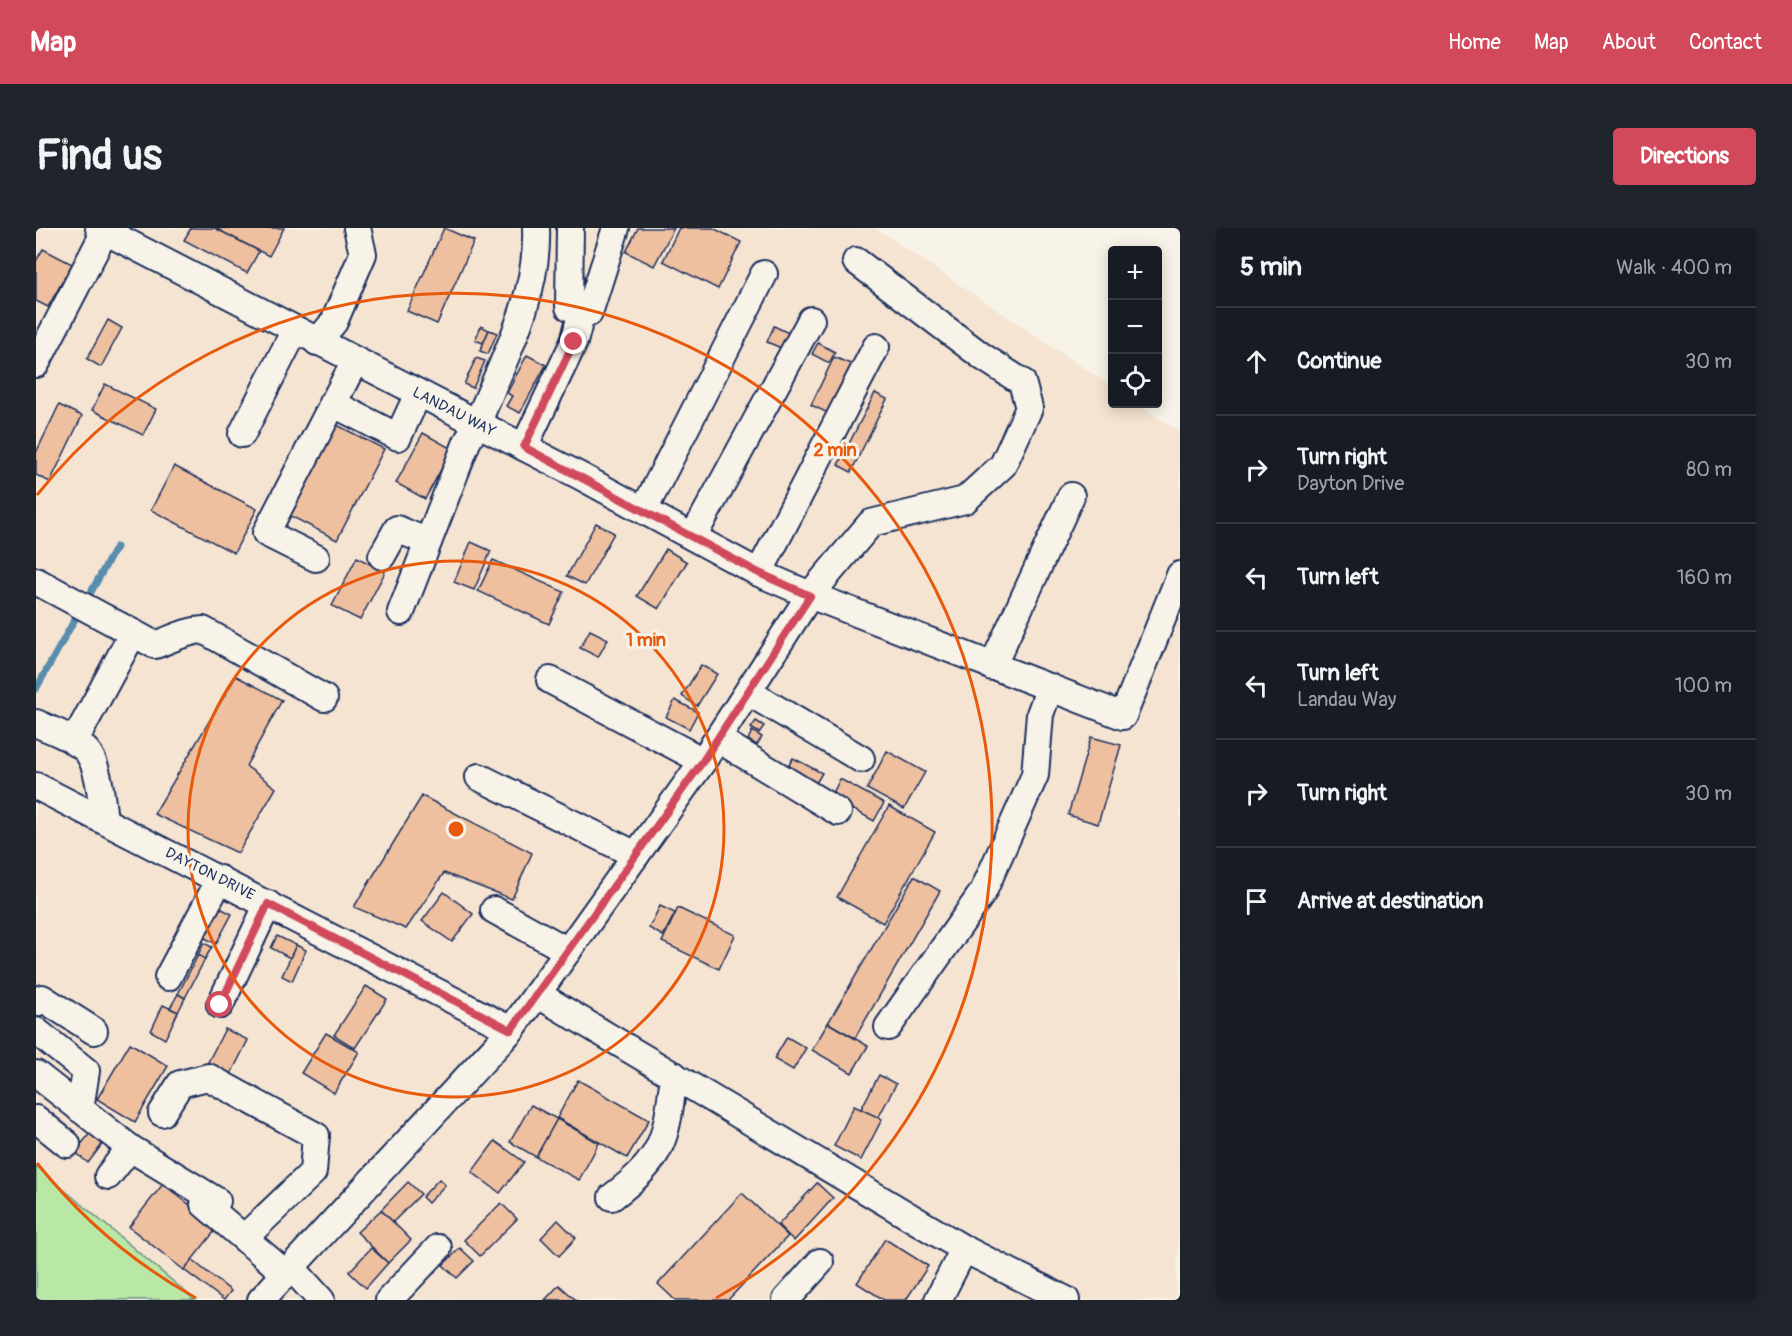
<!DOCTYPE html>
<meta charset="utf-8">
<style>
:root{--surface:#171b24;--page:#20242c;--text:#f1f3f6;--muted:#9ea1a6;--line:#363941;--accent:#d1495b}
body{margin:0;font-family:Pangolin,sans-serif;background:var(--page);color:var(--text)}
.controls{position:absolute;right:18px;top:18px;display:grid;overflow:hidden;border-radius:6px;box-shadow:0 3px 15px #0003}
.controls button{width:54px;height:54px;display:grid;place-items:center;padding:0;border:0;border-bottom:2px solid var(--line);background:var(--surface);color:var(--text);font:30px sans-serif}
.stop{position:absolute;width:18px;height:18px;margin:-14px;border:4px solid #d1495b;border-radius:50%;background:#fff}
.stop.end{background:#d1495b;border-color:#fff;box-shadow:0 2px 6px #0008}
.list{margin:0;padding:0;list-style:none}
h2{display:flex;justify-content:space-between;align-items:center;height:78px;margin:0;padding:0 24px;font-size:26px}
h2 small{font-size:20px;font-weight:400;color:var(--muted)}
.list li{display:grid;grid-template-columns:39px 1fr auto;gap:18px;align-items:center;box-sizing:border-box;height:108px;padding:0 24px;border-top:2px solid var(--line)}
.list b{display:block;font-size:22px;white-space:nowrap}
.list p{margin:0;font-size:20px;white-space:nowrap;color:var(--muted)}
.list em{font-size:20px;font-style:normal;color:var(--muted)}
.icon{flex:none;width:33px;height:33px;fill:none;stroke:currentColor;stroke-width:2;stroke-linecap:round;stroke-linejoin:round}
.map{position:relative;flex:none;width:1144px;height:1072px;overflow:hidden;border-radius:6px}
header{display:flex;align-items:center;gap:36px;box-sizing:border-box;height:84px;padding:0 30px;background:var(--accent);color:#fff}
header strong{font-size:28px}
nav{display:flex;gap:33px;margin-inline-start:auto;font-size:21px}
.intro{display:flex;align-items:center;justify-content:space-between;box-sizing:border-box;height:144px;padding:0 36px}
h1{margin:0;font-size:42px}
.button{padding:15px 27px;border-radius:6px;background:var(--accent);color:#fff;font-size:21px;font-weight:700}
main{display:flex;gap:36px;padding:0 36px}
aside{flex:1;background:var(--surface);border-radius:6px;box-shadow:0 3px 15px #0003}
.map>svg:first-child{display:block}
</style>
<header>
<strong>Map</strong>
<nav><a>Home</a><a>Map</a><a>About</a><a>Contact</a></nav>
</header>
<div class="intro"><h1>Find us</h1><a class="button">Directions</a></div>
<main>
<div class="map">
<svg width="1144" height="1072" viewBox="0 0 1144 1072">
<rect width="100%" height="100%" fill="#f7f3e8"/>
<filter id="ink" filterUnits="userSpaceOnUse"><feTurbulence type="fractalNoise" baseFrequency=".0167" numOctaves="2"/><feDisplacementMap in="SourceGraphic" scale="12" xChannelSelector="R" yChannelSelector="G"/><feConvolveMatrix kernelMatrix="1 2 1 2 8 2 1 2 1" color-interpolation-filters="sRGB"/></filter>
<g filter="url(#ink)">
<!-- built -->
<path fill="#f5e4d2" d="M0 0H839L1076 159V176H1101L1144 204V982L1139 1072H159L0 938Z"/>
<!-- green -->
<path fill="#b9e8a6" stroke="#6a8c82" stroke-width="1.5" d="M0 938 159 1072H0Z"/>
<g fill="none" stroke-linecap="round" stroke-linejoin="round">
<!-- stream -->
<g stroke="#588dad" stroke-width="7">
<path d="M50 373 80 319"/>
<path d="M0 461 44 382"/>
</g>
</g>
<!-- building -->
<g fill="#efc09f" stroke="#1b2f5e" stroke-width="1.5">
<path d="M155 0H179L223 23 211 45 148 12Z"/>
<path d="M179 0H248L233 28Z"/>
<path d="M408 0 438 13 401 96 371 83Z"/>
<path d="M602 0H638L618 38 590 24Z"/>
<path d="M643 0H677L705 14 682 61 627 33Z"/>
<path d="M7 21 36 36 12 79 0 73V33Z"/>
<path d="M72 92 86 100 65 139 51 131Z"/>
<path d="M445 98 453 102 447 115 439 112Z"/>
<path d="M738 98 757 107 750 122 731 114Z"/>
<path d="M453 102 461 105 452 126 444 123Z"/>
<path d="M782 115 799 124 793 135 776 126Z"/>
<path d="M491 127 510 137 484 185 470 178 476 168 471 165Z"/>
<path d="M798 129 819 138 796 187 775 177Z"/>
<path d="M440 130 449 133 437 160 428 156Z"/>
<path d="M69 156 120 181 107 207 56 182Z"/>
<path d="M839 165 851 171 815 244 802 237Z"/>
<path d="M23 177 46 188 14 254 0 247V225Z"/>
<path d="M293 193 348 221 301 312 247 284Z"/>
<path d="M387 205 416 221 389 271 360 255Z"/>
<path d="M138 238 221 281 198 325 115 282Z"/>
<path d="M560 295 578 305 549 357 531 348Z"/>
<path d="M435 314 455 323 438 362 418 354Z"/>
<path d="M630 321 651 334 623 381 601 368Z"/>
<path d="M321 329 349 344 324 392 296 378Z"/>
<path d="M457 332 528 364 513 396 442 363Z"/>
<path d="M554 402 572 411 562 429 544 420Z"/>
<path d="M665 437 681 446 661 478 646 468Z"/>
<path d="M200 448 246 472 210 538 240 560 202 625 118 586Z"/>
<path d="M639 472 662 484 653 501 630 489Z"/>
<path d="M720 493 728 498 723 505 715 500Z"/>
<path d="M716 503 726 509 721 517 712 512Z"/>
<path d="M1055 509 1085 517 1062 596 1032 587Z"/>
<path d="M851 523 889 544 868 581 831 561Z"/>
<path d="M757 530 786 545 779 557 750 542Z"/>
<path d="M804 551 848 575 838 593 795 569Z"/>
<path d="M386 568 496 625 476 671 408 645 370 701 318 679Z"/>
<path d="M853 578 899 604 847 695 801 669Z"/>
<path d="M878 648 904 663 819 810 792 795Z"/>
<path d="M408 664 437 686 416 714 386 693Z"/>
<path d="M624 678 639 685 627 708 613 700Z"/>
<path d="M184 680 196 686 180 716 169 710Z"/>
<path d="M642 680 699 707 683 741 626 714Z"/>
<path d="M241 708 260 717 254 730 235 720Z"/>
<path d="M168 715 176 719 169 731 162 727Z"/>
<path d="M260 717 270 722 256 753 246 748Z"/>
<path d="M162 727 169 731 149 770 142 766Z"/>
<path d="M330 758 351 771 319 820 298 807Z"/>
<path d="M142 766 149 770 142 784 134 780Z"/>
<path d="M127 777 142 784 129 811 115 803Z"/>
<path d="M792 795 832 818 816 845 776 822Z"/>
<path d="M189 801 212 812 193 850 170 838Z"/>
<path d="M290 805 323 824 298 865 265 845Z"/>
<path d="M751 809 770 820 757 842 738 831Z"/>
<path d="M94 815 132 838 99 894 61 871Z"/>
<path d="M843 847 860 856 842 890 825 881Z"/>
<path d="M542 852 613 892 591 930 521 890Z"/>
<path d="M495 877 521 891 500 929 474 914Z"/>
<path d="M818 878 846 891 825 932 798 918Z"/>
<path d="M521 891 563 915 543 952 500 929Z"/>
<path d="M55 904 68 914 52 935 39 924Z"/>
<path d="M459 913 488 934 464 965 436 944Z"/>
<path d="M403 951 409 957 392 975 386 969Z"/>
<path d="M372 954 385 966 357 994 345 982Z"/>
<path d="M781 955 797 970 758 1013 742 997Z"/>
<path d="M127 956 182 999 148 1042 93 999Z"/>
<path d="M706 965 752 1008 692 1072H639L622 1056Z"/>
<path d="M465 975 481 991 444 1028 428 1012Z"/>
<path d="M345 982 375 1012 352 1035 321 1004Z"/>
<path d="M522 992 540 1010 523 1028 505 1010Z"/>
<path d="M849 1011 892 1038 870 1072H848L821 1055Z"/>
<path d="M335 1020 352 1035 330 1060 313 1044Z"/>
<path d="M424 1020 438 1033 421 1050 407 1037Z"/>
<path d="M156 1032 195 1063 188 1072 148 1042Z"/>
<path d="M523 1057 540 1072H509Z"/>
</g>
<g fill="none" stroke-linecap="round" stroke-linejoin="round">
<!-- minor casing -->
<g stroke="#1b2f5e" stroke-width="30">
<g id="minor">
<path d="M63 0 544 248 723 345 774 367 835 295 929 272 967 237 993 180 986 154 947 129 820 33"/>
<path d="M534 0 533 79 553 85 580 0"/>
<path d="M281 114 298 94 327 26 321 0"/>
<path d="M0 136 69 3"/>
<path d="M296 175 362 209 382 166"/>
<path d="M206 206 259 102"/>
<path d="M488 219 538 114 546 83"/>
<path d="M608 282 728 46"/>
<path d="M657 309 775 92"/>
<path d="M346 328 361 301 392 314"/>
<path d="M280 330 230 305 319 133"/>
<path d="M723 345 840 119"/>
<path d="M0 353 97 405 38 514"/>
<path d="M365 384 431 214 441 196C466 134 503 69 500 0"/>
<path d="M97 405 119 417C136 411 149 403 167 402L288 470"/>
<path d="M956 439 1035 268"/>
<path d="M514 452 667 533"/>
<path d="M712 464 825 531"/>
<path d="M0 495C16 503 43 511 53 526 64 544 65 571 68 591"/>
<path d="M682 511 802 584"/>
<path d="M443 549 600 627"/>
<path d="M0 558 475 802"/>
<path d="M458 682 532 723"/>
<path d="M132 749 184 651"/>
<path d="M501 766 667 533 774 367 1087 488 1144 347"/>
<path d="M0 775 6 770 58 803"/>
<path d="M184 777 232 676"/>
<path d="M852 799 947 664 999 547 1004 486 1014 459"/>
<path d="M0 803 50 843 44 881"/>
<path d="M0 846 94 920 72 948"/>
<path d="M126 885 144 856 172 849 280 908 277 944 208 1010"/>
<path d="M0 891 31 916"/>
<path d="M94 920 181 973"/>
<path d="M576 969C629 929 630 911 638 847"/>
<path d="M168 976 250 1046"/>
<path d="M256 1040 285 1072"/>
<path d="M225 1072 475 802 501 766 928 1021 1030 1072"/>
<path d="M353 1072 402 1020"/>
<path d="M750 1072 784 1034"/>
<path d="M902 1072 928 1021"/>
</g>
</g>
<!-- minor -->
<use href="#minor" stroke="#f7f3e8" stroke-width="26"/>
</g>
</g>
<g fill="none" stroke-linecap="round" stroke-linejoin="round" filter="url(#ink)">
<!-- route -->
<path stroke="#d1495b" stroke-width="8" d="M184 777 232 676 475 802 667 533 774 368 723 345 488 219 538 114"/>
</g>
<!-- distance rings -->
<g fill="none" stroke="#e8590c" stroke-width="3">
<circle cx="420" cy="601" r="268"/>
<path d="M160 1070A536 536 0 0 1 1 935M1 267A536 536 0 1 1 680 1070"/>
</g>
<g text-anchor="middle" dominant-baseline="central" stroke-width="6" stroke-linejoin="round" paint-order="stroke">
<!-- street labels -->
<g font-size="15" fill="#1b2f5e" stroke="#f7f3e8">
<text transform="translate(418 184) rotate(27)">LANDAU WAY</text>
<text transform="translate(174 646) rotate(27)">DAYTON DRIVE</text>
</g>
</g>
<circle cx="420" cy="601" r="9" fill="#e8590c" stroke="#f7f3e8" stroke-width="3"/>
<g font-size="18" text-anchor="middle" font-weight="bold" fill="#e8590c" stroke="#f7f3e8" stroke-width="6" stroke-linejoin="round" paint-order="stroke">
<text x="799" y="228">2 min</text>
<text x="610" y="418">1 min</text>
</g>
</svg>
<div class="controls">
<button>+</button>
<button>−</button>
<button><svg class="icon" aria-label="locate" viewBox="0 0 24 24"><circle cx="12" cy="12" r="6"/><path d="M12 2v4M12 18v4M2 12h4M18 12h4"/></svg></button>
</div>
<div class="stop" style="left:184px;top:777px"></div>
<div class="stop end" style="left:538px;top:114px"></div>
</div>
<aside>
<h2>5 min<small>Walk · 400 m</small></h2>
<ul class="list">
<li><svg class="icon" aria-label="ahead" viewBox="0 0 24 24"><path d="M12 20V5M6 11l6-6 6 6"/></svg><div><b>Continue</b></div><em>30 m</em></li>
<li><svg class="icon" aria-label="right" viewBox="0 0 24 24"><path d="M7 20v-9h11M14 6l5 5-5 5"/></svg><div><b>Turn right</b><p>Dayton Drive</p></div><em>80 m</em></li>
<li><svg class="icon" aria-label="left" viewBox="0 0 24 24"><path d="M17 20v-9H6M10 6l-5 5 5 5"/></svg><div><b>Turn left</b></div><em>160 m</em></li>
<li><svg class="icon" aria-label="left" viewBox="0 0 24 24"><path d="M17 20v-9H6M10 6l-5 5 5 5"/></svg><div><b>Turn left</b><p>Landau Way</p></div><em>100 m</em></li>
<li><svg class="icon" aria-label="right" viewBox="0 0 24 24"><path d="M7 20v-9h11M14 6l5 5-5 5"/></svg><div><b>Turn right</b></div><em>30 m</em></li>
<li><svg class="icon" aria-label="arrive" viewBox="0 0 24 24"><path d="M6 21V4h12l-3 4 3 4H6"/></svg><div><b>Arrive at destination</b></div></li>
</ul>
</aside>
</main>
